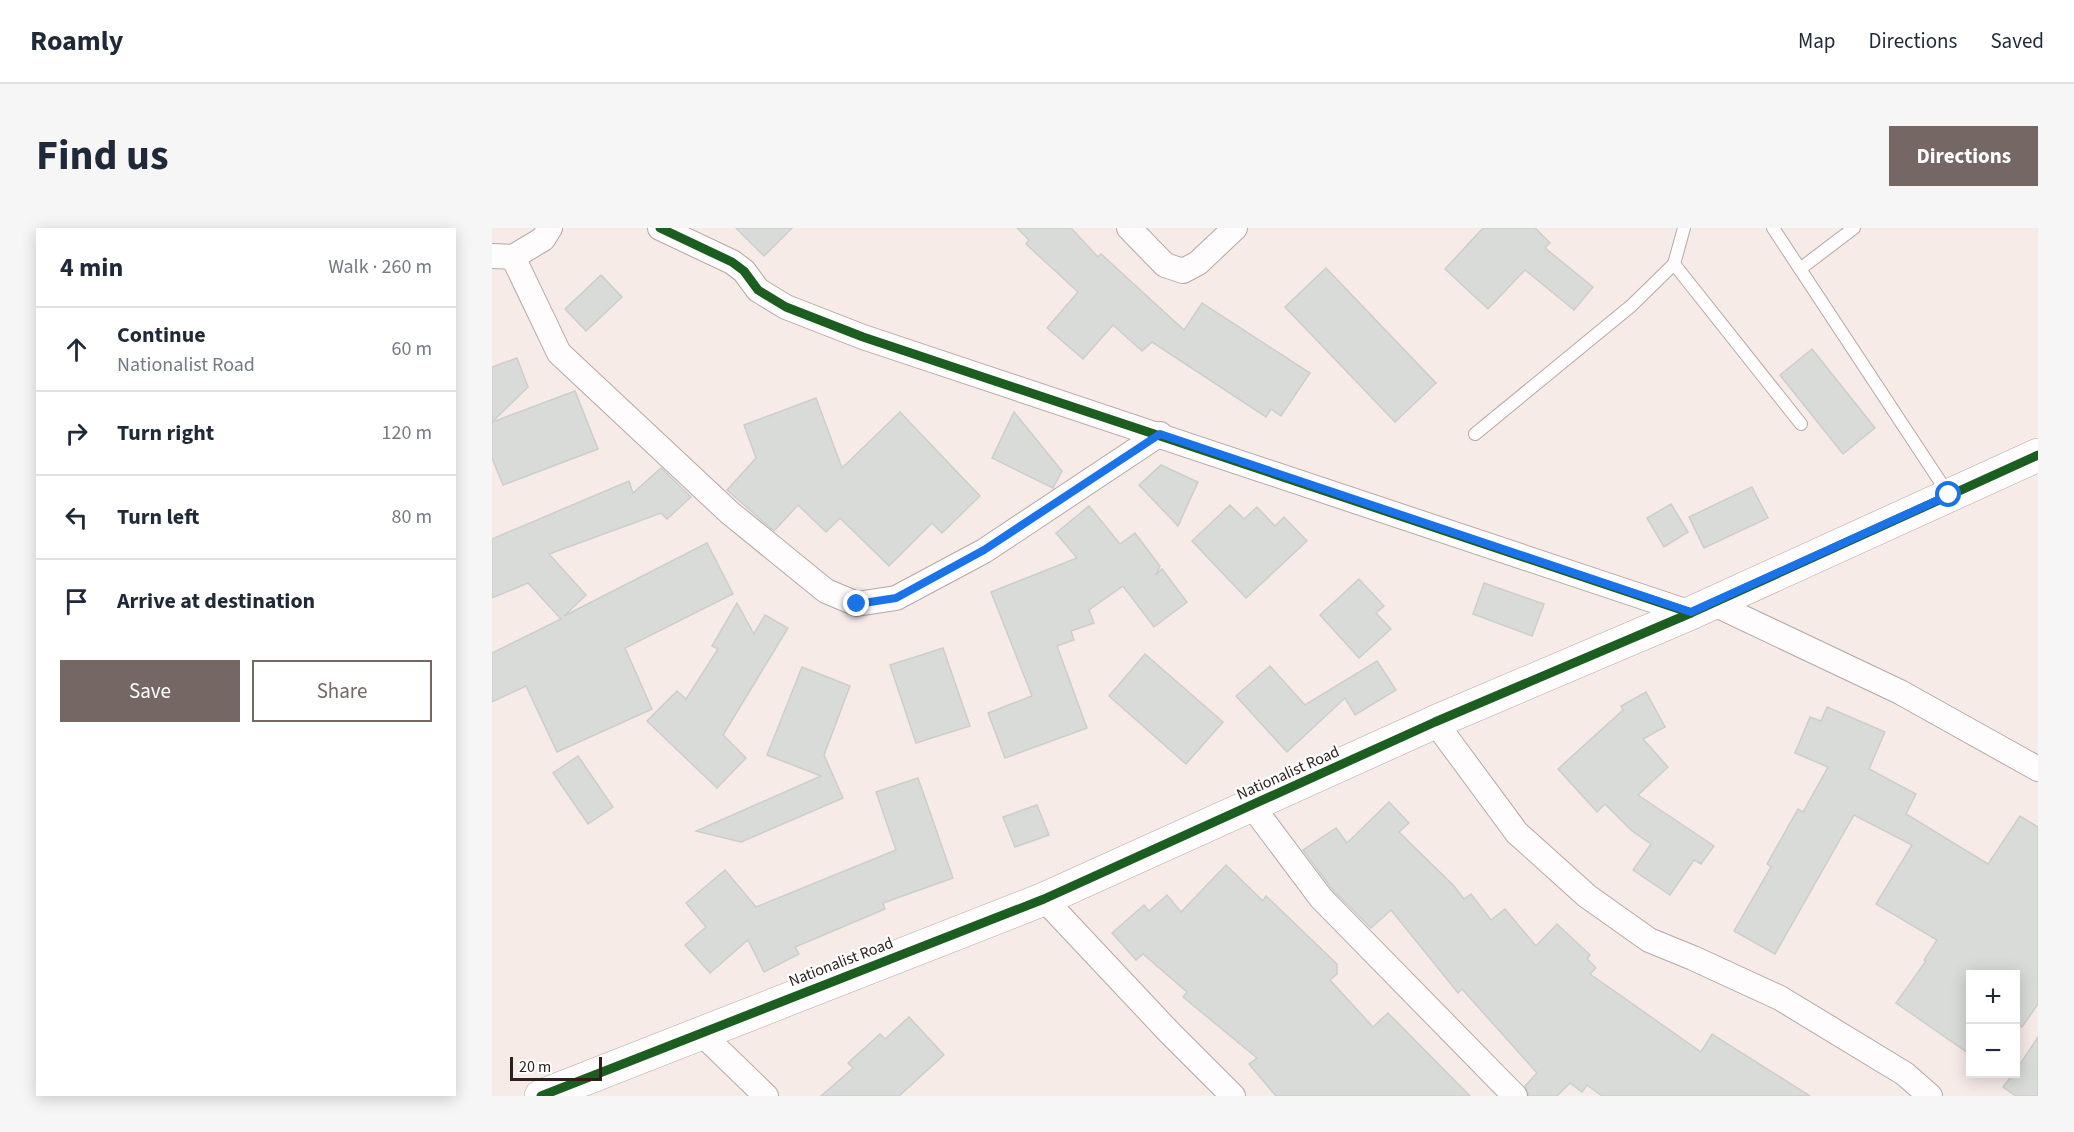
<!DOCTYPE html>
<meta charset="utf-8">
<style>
:root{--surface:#fff;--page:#f6f6f7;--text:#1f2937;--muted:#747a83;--line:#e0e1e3;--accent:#746764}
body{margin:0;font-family:"Source Sans 3",sans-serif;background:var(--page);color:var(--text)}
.controls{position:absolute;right:18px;bottom:18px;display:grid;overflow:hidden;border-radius:0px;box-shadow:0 3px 15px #0003}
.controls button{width:54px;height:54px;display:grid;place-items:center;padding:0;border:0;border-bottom:2px solid var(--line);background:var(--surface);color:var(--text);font:30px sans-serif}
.scale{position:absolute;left:18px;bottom:15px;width:92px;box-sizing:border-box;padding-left:6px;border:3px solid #2d201d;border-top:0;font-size:16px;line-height:21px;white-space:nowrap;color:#2d201d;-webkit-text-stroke:4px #fff;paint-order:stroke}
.stop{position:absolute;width:18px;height:18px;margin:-14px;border:4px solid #1a73e8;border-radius:50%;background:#fff}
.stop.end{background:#1a73e8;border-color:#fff;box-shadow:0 2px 6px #0008}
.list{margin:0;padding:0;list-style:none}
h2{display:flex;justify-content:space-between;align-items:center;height:78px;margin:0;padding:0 24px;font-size:26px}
h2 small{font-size:20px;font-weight:400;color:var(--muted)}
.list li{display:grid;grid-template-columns:39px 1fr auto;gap:18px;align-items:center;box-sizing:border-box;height:84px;padding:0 24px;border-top:2px solid var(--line)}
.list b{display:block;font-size:22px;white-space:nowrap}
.list p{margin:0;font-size:20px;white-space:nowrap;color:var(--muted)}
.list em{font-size:20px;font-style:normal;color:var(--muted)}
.actions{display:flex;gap:12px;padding:18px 24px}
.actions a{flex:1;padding:14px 0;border:2px solid var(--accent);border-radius:0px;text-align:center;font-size:21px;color:var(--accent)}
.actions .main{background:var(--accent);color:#fff}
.icon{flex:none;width:33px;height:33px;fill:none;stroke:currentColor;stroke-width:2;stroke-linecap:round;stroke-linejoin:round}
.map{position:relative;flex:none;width:1546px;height:868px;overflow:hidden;border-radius:0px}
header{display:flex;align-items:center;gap:36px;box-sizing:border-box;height:84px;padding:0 30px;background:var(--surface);border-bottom:2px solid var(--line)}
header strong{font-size:28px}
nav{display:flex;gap:33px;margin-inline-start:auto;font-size:21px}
.intro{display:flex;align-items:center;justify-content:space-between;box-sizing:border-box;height:144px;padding:0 36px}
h1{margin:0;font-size:42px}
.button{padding:15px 27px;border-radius:0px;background:var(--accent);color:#fff;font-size:21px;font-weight:700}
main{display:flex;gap:36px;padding:0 36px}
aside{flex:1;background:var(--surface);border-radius:0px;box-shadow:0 3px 15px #0003}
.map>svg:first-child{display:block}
</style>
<header>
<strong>Roamly</strong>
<nav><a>Map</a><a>Directions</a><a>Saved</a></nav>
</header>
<div class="intro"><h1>Find us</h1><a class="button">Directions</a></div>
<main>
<aside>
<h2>4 min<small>Walk · 260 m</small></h2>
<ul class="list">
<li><svg class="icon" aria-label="ahead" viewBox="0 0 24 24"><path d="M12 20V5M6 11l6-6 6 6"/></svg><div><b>Continue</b><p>Nationalist Road</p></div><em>60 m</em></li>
<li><svg class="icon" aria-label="right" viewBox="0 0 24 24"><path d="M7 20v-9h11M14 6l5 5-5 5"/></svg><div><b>Turn right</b></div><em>120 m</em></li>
<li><svg class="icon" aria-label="left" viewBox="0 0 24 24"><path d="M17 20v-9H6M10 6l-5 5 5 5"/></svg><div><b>Turn left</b></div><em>80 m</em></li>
<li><svg class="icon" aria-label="arrive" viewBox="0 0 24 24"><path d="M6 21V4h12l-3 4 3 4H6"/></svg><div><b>Arrive at destination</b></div></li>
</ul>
<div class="actions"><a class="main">Save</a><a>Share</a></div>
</aside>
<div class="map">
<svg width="1546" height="868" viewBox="0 0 1546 868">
<rect width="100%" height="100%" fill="#f7ebe8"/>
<!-- building -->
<g fill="#d9dbd8" stroke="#cccecb" stroke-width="1.5">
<path d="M244 0H300L272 28Z"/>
<path d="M525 0H579L606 29 609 26 692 102 710 75 818 145 789 188 779 181 774 189 660 114 650 123 621 97 591 131 555 100 586 64 534 16 537 12Z"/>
<path d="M991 0H1043L1058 15 1053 20 1101 59 1082 82 1033 42 996 81 953 41Z"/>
<path d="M834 40 944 155 903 194 793 79Z"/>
<path d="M109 47 130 69 94 103 73 81Z"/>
<path d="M1320 121 1383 200 1351 226 1288 147Z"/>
<path d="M25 130 36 159 0 194V139Z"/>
<path d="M83 163 106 221 11 257 0 230V194Z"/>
<path d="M324 170 350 240 408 184 488 268 450 305 440 295 397 338 348 290 334 304 306 277 282 303 235 262 264 230 252 197Z"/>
<path d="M522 184 570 243 561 260 500 230Z"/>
<path d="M669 237 706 254 686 298 647 257Z"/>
<path d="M169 240 199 269 175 291 169 285 57 326 94 367 72 388 215 315 241 366 133 420 160 481 65 524 34 458 0 474V425L69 391 36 355 0 370V311L137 253 141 265Z"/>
<path d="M1260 259 1276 290 1212 320 1197 289Z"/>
<path d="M1179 276 1196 304 1172 319 1155 290Z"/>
<path d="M738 277 752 291 765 279 783 298 792 289 815 313 754 370 700 313Z"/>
<path d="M597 278 628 316 643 305 668 338 664 347 670 341 695 374 662 399 631 358 597 382 602 395 579 403 582 412 565 418 595 500 513 530 496 485 540 468 499 364 585 330 564 305Z"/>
<path d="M867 351 892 378 884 385 899 401 867 430 828 387Z"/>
<path d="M992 355 1052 376 1040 408 981 386Z"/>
<path d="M245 375 262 406 273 387 296 400 231 507 254 530 225 560 155 493 185 463 194 471 226 421 220 418Z"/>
<path d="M451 420 478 498 424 515 398 437Z"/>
<path d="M653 426 731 494 694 536 617 468Z"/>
<path d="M885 433 904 462 863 487 853 470 795 524 744 468 778 438 813 477Z"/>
<path d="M310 439 358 458 332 527 351 570 249 614 204 603 329 548 275 527Z"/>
<path d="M1154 464 1173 499 1151 511 1176 539 1146 567 1222 618 1209 636 1202 632 1178 667 1141 642 1159 616 1140 603 1113 576 1105 584 1066 541 1131 482 1129 478Z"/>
<path d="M1335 479 1393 504 1377 541 1424 566 1414 586 1496 636 1528 588 1546 599V776L1530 799 1524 794V747H1479V827L1404 775 1434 733 1432 732 1445 712 1384 676 1420 617 1362 587 1283 726 1242 703 1279 639 1275 636 1306 581 1311 584 1336 539 1303 525 1318 489 1329 493Z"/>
<path d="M86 528 121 579 96 596 61 545Z"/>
<path d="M426 550 461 650 391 675 393 681 303 719 307 726 272 744 256 712 218 745 193 717 214 699 194 675 233 642 264 679 404 622 384 564Z"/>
<path d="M897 574 917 595 907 604 962 658 972 671 979 666 999 692 1013 681 1044 718 1065 696 1098 727 1095 731 1104 740 1098 746 1209 824 1220 806 1318 868H1110L1095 857 1090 864 1078 855 1065 868H1037L1033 858 1045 845 970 761 966 765 899 682 879 700 840 661 811 622 844 600 855 615Z"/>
<path d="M545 577 557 607 523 619 511 589Z"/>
<path d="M734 637 771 673 774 668 845 736V746L838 752 881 799 896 785 978 868H784L757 836 765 830 691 769 695 764 651 726 644 732 620 705 652 677 657 683 675 667 689 684Z"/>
<path d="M417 789 452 827 407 868H329L361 840 356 835 388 806 393 811Z"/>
<path d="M1546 809V868H1524L1511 859 1521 846H1524V842Z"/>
</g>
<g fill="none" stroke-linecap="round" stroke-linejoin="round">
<!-- lane casing -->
<g stroke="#b4a8a6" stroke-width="14">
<g id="lane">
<path d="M1281 0 1457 267"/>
<path d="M1182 36 1309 196"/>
<path d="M1308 41 1362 0"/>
<path d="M983 206 1139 78 1182 36 1192 0"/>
</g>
</g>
<!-- street casing -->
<g stroke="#b4a8a6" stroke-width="26">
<g id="street">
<path d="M168 0 240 34 252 43 266 62 294 79 371 109 1199 385"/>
<path d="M637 0 673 37 691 43 706 35 743 0"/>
<path d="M0 28 21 29 51 11 58 0"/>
<path d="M21 29 67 125 238 285 334 363 365 376 404 370 492 323 668 206"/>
<path d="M1220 375 1408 464 1546 541"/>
<path d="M943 494 1025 605 1095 668 1157 712 1201 730 1288 770 1413 846 1438 868"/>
<path d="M760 578 829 670 1023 868"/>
<path d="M552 671 677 804 741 868"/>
<path d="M209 805 274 868"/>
</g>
</g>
<!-- secondary casing -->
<g stroke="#b4a8a6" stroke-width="34">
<path id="secondary" d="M49 868 552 671 943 494 1199 385 1546 227"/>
</g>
<!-- lane -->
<use href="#lane" stroke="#fefcfc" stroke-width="12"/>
<!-- street -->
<use href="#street" stroke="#fefcfc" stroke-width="24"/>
<!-- secondary -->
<use href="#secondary" stroke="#fefcfc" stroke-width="33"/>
<!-- cycleway casing -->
<g stroke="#fff" stroke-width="13">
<g id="cycleway">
<path d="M168 0 240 34 252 43 266 62 294 79 371 109 1199 385"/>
<path d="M49 868 552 671 943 494 1199 385 1546 227"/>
</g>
</g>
<!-- cycleway -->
<use href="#cycleway" stroke="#1b5e20" stroke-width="9"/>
</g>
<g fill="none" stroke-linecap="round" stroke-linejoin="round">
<!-- route -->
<path stroke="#1a73e8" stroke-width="8" d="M365 376 404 370 492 322 668 206 1199 384 1457 267"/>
</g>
<g text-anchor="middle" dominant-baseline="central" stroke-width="4.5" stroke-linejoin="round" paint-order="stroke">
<!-- street labels -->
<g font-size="16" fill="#2d201d" stroke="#fff">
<text transform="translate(796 545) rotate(-24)">Nationalist Road</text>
<text transform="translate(349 734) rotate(-21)">Nationalist Road</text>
</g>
</g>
</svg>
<div class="controls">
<button>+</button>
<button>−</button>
</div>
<div class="scale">20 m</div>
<div class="stop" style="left:1457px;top:267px"></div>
<div class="stop end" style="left:365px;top:376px"></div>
</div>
</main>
